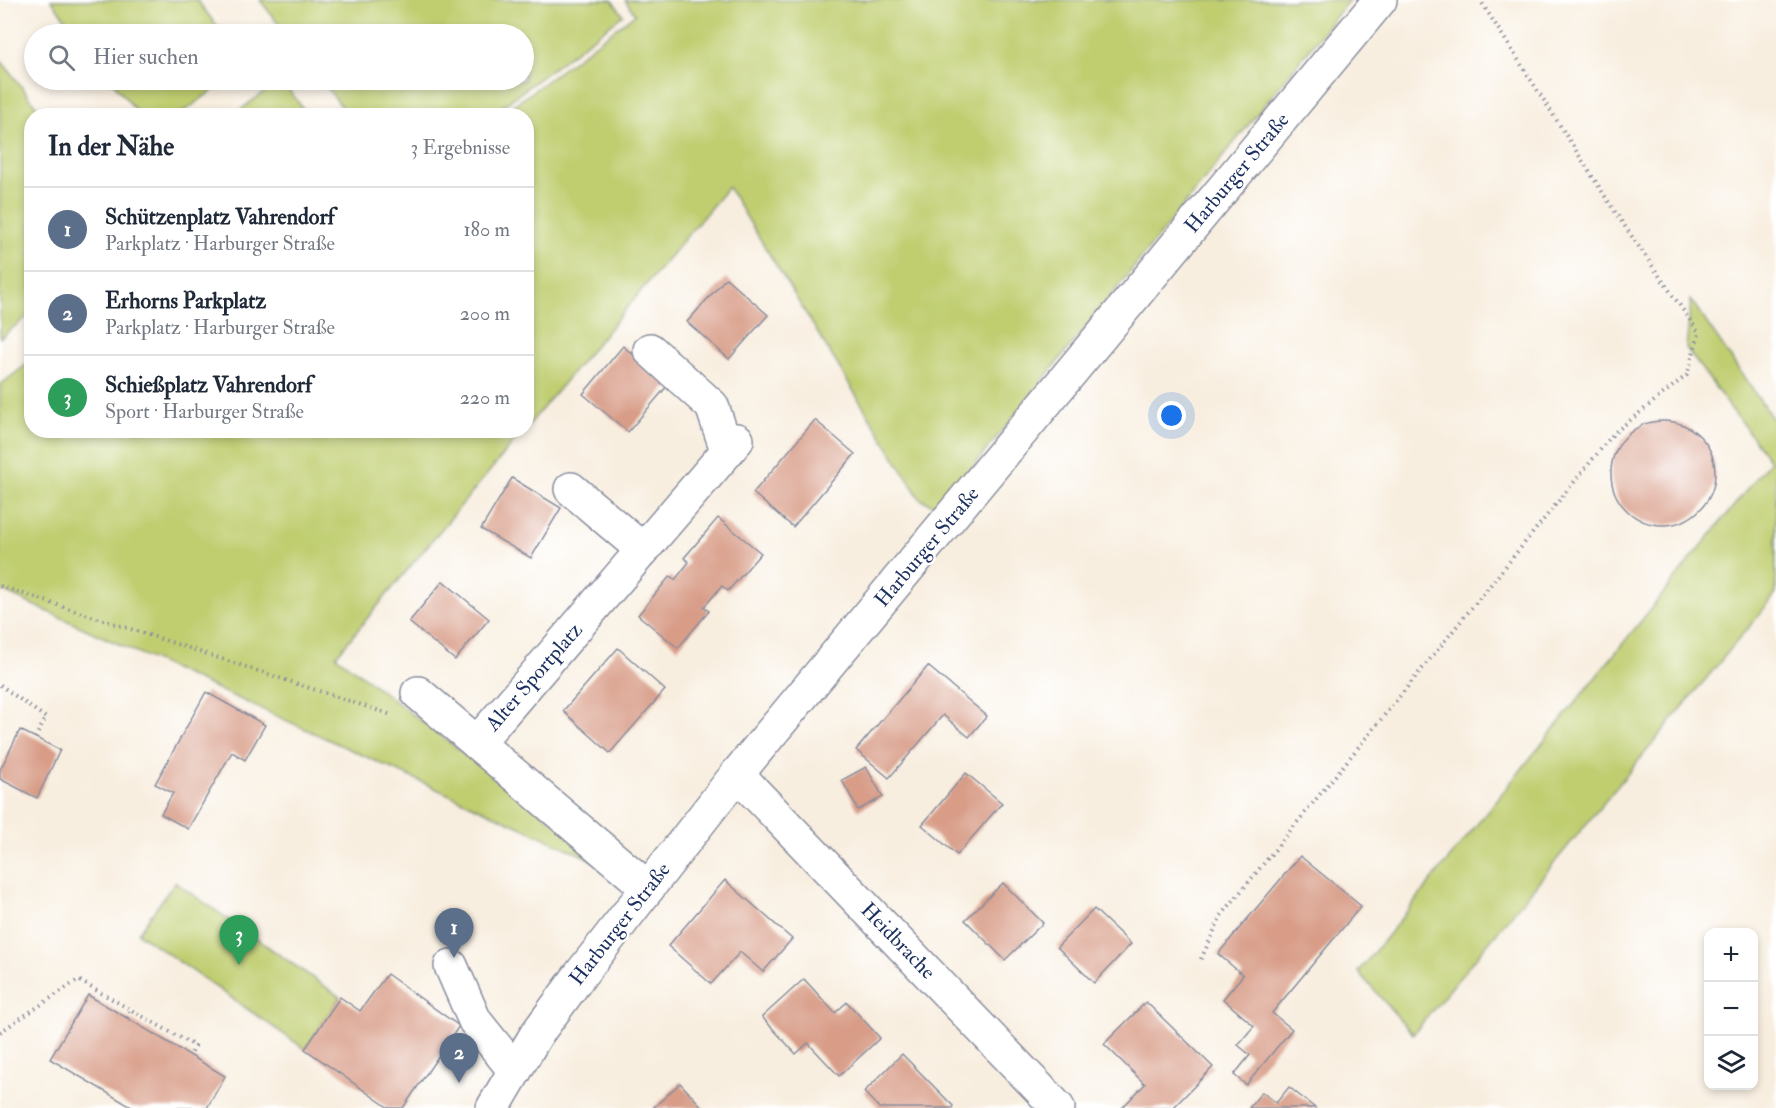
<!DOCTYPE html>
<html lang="de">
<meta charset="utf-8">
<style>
:root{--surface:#fff;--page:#f2f2f3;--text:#1f2937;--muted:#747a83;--line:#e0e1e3;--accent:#db2777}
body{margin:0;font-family:"IM FELL Double Pica",serif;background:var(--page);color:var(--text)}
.controls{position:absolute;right:18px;bottom:18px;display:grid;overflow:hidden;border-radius:12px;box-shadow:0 3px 9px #0003}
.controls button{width:54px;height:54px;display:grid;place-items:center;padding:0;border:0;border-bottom:2px solid var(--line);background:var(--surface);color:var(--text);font:30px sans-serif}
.you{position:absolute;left:1172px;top:416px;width:21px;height:21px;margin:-15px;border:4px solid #fff;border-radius:50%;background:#1a73e8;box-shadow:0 0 0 9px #1a73e833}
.badge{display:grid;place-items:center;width:39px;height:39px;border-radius:50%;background:var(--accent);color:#fff;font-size:20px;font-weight:700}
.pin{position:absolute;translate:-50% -50px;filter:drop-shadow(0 2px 3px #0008)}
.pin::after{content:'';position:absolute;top:32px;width:21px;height:18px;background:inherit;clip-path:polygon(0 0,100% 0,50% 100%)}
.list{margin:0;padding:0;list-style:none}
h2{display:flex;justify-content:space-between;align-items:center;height:78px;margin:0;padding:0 24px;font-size:26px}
h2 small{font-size:20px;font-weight:400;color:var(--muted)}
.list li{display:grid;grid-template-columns:39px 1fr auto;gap:18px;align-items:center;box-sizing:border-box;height:84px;padding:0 24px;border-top:2px solid var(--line)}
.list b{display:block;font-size:22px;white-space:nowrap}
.list p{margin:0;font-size:20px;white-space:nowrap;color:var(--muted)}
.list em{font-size:20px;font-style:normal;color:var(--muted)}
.icon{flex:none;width:33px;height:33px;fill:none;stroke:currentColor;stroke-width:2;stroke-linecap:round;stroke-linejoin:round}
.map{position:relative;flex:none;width:1776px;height:1108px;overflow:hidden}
.search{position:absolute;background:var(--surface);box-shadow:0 3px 9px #0003;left:24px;top:24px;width:510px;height:66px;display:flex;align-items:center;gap:15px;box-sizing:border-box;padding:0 21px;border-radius:33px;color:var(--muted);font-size:22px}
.panel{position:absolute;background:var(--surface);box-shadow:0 3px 9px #0003;left:24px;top:108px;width:510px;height:330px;border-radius:24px}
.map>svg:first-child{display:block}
</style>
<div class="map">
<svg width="1776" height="1108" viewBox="0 0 1776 1108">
<rect width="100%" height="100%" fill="#fff"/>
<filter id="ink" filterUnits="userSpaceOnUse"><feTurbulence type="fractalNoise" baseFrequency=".0167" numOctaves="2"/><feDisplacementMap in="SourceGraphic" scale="12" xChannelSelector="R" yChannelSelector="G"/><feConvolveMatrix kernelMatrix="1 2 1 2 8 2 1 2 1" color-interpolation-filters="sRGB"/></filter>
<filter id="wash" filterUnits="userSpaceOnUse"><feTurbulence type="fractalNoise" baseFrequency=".008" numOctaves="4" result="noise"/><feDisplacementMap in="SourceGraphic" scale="24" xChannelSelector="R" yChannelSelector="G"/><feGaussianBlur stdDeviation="1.35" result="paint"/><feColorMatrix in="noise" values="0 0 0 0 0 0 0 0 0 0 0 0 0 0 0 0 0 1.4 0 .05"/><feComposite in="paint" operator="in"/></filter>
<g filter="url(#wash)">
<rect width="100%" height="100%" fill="#f8eedf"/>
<!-- grass -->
<g fill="#c0ce70" stroke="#6e7e67" stroke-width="1.5">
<path d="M51 0H197L223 34H77Z"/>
<path d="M260 0H612L623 15 491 115 349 116 321 80H524V34H286Z"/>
<path d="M625 0H1349L940 508 920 499 728 187 527 427 526 116H500L635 14Z"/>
<path d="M0 59 43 115 32 116 31 314 0 338Z"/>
<path d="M111 80H227L179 115H139Z"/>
<path d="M281 80 308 115H233Z"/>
<path d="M1691 300 1776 424V594L1413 1034 1358 972 1770 461 1686 348Z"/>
<path d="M31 361 32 430 523 431 336 656 621 873 0 590V385Z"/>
<path d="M175 882 340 997 305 1049 138 933Z"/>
</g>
<g id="blocks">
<!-- building -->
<g fill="#d89c87">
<path d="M726 278 768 315 729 359 687 322Z"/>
<path d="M623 346 668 385 628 432 583 394Z"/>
<path d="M815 420 855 454 793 527 753 493Z"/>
<circle cx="1663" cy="473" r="52"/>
<path d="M512 478 561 508 531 558 481 529Z"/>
<path d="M718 518 761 553 728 591 722 586 704 607 709 611 678 648 638 615 670 576 675 580 689 562 684 558Z"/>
<path d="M443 581 489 619 455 660 409 622Z"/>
<path d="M618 648 665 690 610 753 563 711Z"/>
<path d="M928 666 987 716 969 737 943 715 889 778 856 750Z"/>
<path d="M206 692 265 725 245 760 232 752 188 829 161 814 173 793 155 784Z"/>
<path d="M20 730 60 750 37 798 0 779V770Z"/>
<path d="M866 767 883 797 858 810 842 780Z"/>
<path d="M966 773 1002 803 957 855 922 825Z"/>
<path d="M1300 856 1361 906 1272 1013 1292 1029 1246 1085 1234 1075 1250 1055 1238 1045 1254 1026 1223 999 1243 975 1218 954Z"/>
<path d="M725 880 792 939 763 972 740 952 711 984 668 946Z"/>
<path d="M1003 883 1043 923 1005 960 965 920Z"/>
<path d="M1094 909 1131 944 1094 983 1057 947Z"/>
<path d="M387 974 459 1026 403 1108H389L305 1049 340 997 360 1011Z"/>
<path d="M804 979 835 1013 847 1002 880 1038 839 1076 808 1043 796 1054 762 1017Z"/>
<path d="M88 995 225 1076 207 1108H133L50 1059Z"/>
<path d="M1146 1002 1213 1067 1173 1108H1122L1145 1084 1104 1044Z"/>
<path d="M902 1054 953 1106 952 1108H879L864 1092Z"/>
<path d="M680 1083 703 1108H653Z"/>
<path d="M1289 1087 1315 1108H1249L1262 1092 1276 1103Z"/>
</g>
</g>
</g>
<g filter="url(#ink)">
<use href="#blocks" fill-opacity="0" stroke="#8a8e9e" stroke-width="1.5"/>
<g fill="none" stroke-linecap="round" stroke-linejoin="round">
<!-- minor casing -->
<g stroke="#8a8e9e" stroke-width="36">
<g id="minor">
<path d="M650 350 712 406 727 450"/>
<path d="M571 489 643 550"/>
<path d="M418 693 477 743"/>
<path d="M737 774 1058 1108"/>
<path d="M648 888 477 743 737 440"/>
<path d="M451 966 475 1021 515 1071"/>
<path d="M493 1108 536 1035 580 975 737 774 1380 0"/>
</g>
</g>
<!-- path -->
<g stroke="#8a8e9e" stroke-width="4" stroke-dasharray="1.5 4.5" stroke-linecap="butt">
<path d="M0 586 392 715"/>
<path d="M0 685 46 718 35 738"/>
<path d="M1201 959 1221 916 1614 433 1687 375 1699 333 1617 215 1480 0"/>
<path d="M127 1018 131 1010"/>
<path d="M0 1032 78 980 195 1046 190 1056"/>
</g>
<!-- minor -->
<use href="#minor" stroke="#fff" stroke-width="33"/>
</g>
</g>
<g text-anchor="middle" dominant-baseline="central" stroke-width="5" stroke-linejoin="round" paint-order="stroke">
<!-- street labels -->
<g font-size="21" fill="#1b2f5e" stroke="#fff">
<text transform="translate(1237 173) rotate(-50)">Harburger Straße</text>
<text transform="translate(927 547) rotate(-50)">Harburger Straße</text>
<text transform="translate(534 677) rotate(-49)">Alter Sportplatz</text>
<text transform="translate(620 924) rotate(-52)">Harburger Straße</text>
<text transform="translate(898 941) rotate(46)">Heidbrache</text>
</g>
</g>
</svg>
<div class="controls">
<button>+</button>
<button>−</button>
<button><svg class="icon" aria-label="layers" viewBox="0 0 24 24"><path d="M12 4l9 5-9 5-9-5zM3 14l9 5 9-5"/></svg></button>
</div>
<div class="you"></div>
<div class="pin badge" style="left:454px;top:958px;background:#5c6f8a">1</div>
<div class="pin badge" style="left:459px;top:1083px;background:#5c6f8a">2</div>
<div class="pin badge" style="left:239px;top:965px;background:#2e9e5b">3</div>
<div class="search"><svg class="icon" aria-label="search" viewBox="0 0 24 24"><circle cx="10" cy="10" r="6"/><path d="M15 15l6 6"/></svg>Hier suchen</div>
<section class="panel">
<h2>In der Nähe<small>3 Ergebnisse</small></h2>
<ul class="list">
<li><span class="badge" style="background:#5c6f8a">1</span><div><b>Schützenplatz Vahrendorf</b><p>Parkplatz · Harburger Straße</p></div><em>180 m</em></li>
<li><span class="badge" style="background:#5c6f8a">2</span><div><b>Erhorns Parkplatz</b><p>Parkplatz · Harburger Straße</p></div><em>200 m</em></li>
<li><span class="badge" style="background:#2e9e5b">3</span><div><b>Schießplatz Vahrendorf</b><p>Sport · Harburger Straße</p></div><em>220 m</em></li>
</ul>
</section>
</div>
